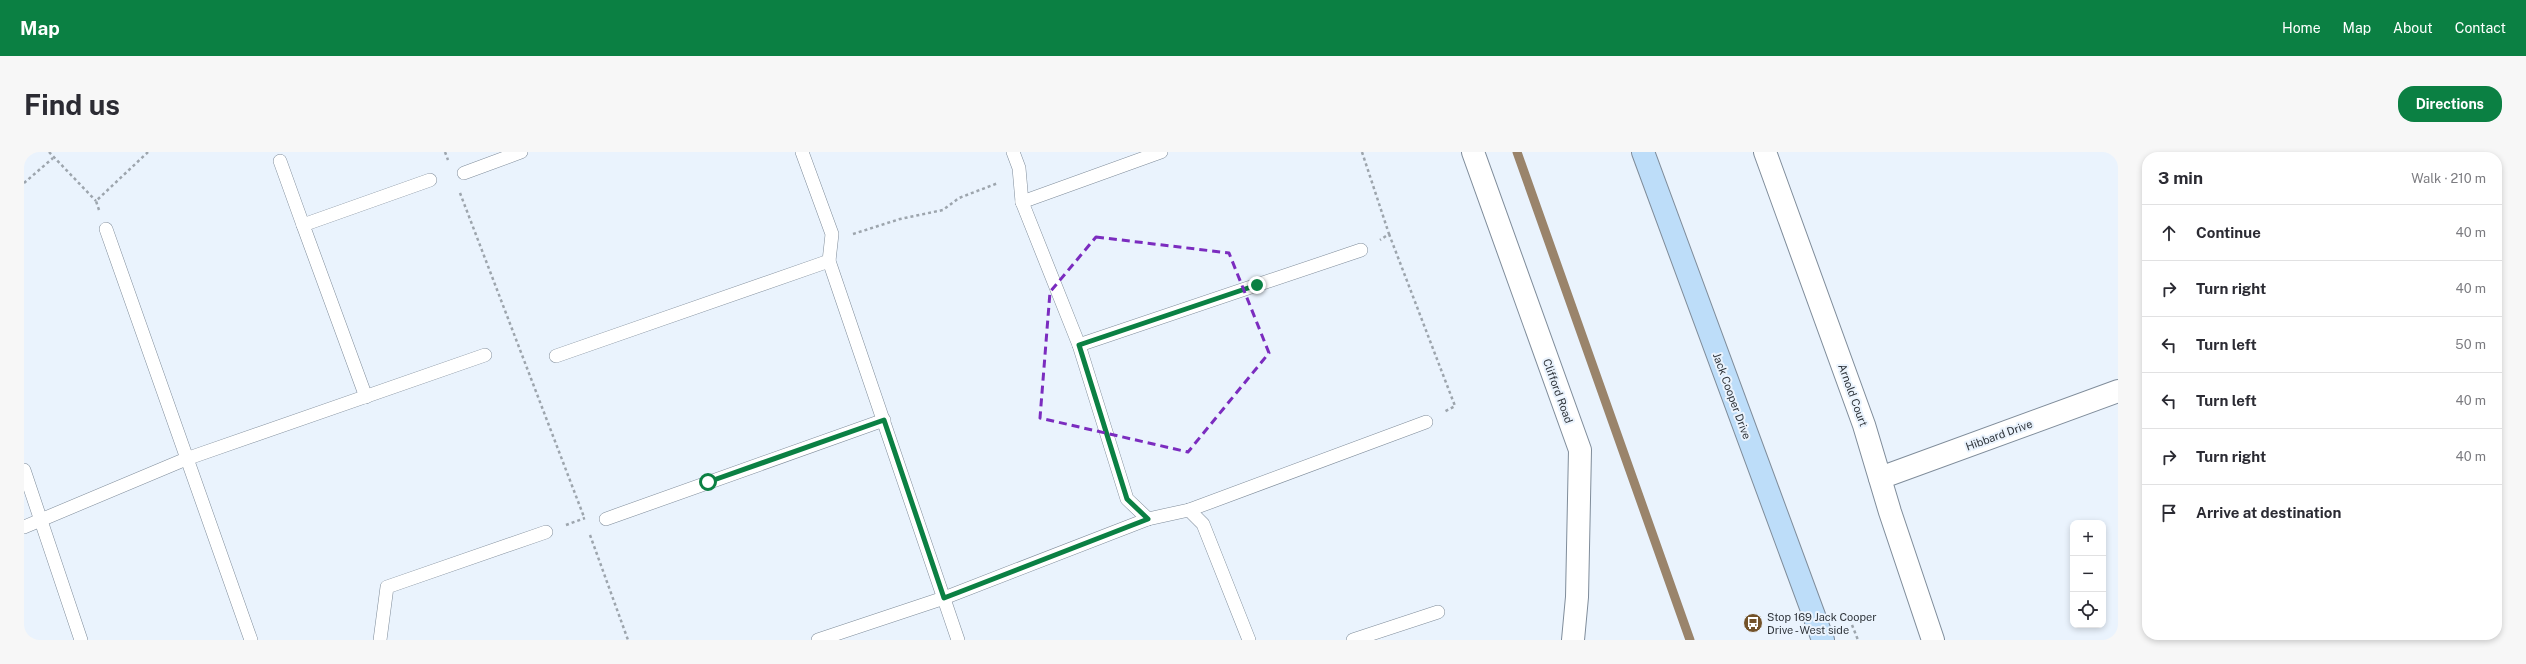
<!DOCTYPE html>
<meta charset="utf-8">
<style>
:root{--surface:#fff;--page:#f7f7f7;--text:#2b2b33;--muted:#7c7c81;--line:#e1e1e2;--accent:#0b8043}
body{margin:0;font-family:"Public Sans",sans-serif;background:var(--page);color:var(--text)}
.controls{position:absolute;right:12px;bottom:12px;display:grid;overflow:hidden;border-radius:8px;box-shadow:0 2px 6px #0003}
.controls button{width:36px;height:36px;display:grid;place-items:center;padding:0;border:0;border-bottom:1px solid var(--line);background:var(--surface);color:var(--text);font:20px sans-serif}
.stop{position:absolute;width:12px;height:12px;margin:-9px;border:3px solid #0b8043;border-radius:50%;background:#fff}
.stop.end{background:#0b8043;border-color:#fff;box-shadow:0 1px 4px #0008}
.list{margin:0;padding:0;list-style:none}
h2{display:flex;justify-content:space-between;align-items:center;height:52px;margin:0;padding:0 16px;font-size:17px}
h2 small{font-size:13px;font-weight:400;color:var(--muted)}
.list li{display:grid;grid-template-columns:26px 1fr auto;gap:12px;align-items:center;box-sizing:border-box;height:56px;padding:0 16px;border-top:1px solid var(--line)}
.list b{display:block;font-size:15px;white-space:nowrap}
.list em{font-size:13px;font-style:normal;color:var(--muted)}
.icon{flex:none;width:22px;height:22px;fill:none;stroke:currentColor;stroke-width:2;stroke-linecap:round;stroke-linejoin:round}
.map{position:relative;flex:none;width:2094px;height:488px;overflow:hidden;border-radius:16px}
header{display:flex;align-items:center;gap:24px;box-sizing:border-box;height:56px;padding:0 20px;background:var(--accent);color:#fff}
header strong{font-size:19px}
nav{display:flex;gap:22px;margin-inline-start:auto;font-size:14px}
.intro{display:flex;align-items:center;justify-content:space-between;box-sizing:border-box;height:96px;padding:0 24px}
h1{margin:0;font-size:28px}
.button{padding:10px 18px;border-radius:16px;background:var(--accent);color:#fff;font-size:14px;font-weight:700}
main{display:flex;gap:24px;padding:0 24px}
aside{flex:1;background:var(--surface);border-radius:16px;box-shadow:0 2px 6px #0003}
.map>svg:first-child{display:block}
</style>
<header>
<strong>Map</strong>
<nav><a>Home</a><a>Map</a><a>About</a><a>Contact</a></nav>
</header>
<div class="intro"><h1>Find us</h1><a class="button">Directions</a></div>
<main>
<div class="map">
<svg width="2094" height="488" viewBox="0 0 2094 488">
<rect width="100%" height="100%" fill="#eaf3fd"/>
<g fill="none" stroke-linecap="round" stroke-linejoin="round">
<!-- stream -->
<path stroke="#9a846b" stroke-width="9" d="M1493 0 1666 488"/>
<!-- service casing -->
<g stroke="#7f8c9a" stroke-width="14">
<g id="service">
<path d="M778 0 808 82 805 109 934 488"/>
<path d="M989 0 995 16 998 50 1055 193 1103 347 1124 367 1165 358 1179 372 1225 488"/>
<path d="M256 9 279 73"/>
<path d="M440 21 497 0"/>
<path d="M998 50 1137 0"/>
<path d="M82 77 227 488"/>
<path d="M1055 193 1337 98"/>
<path d="M532 204 805 109"/>
<path d="M342 245 279 73 406 28"/>
<path d="M0 318 57 488"/>
<path d="M1165 358 1402 270"/>
<path d="M582 367 860 268"/>
<path d="M0 375 162 307 461 203"/>
<path d="M356 488 363 435 522 380"/>
<path d="M794 488 920 446 1124 367"/>
<path d="M1329 488 1414 460"/>
</g>
</g>
<!-- minor casing -->
<g stroke="#7f8c9a" stroke-width="24">
<g id="minor">
<path d="M1449 0 1556 298 1553 445 1549 488"/>
<path d="M1741 0 1840 273 1866 360 1909 488"/>
<path d="M1856 326 2094 239"/>
</g>
</g>
<!-- secondary casing -->
<g stroke="#7f8c9a" stroke-width="24">
<path id="secondary" d="M1619 0 1799 488"/>
</g>
<!-- path -->
<g stroke="#9da5ad" stroke-width="2.5" stroke-dasharray="3 3" stroke-linecap="butt">
<path d="M25 0 72 49"/>
<path d="M421 0 424 8"/>
<path d="M1338 0 1365 82 1356 88"/>
<path d="M0 31 29 6"/>
<path d="M436 41 560 365"/>
<path d="M75 58 72 49 124 0"/>
<path d="M829 82 876 67 919 58 935 46 974 31"/>
<path d="M1365 82 1431 254 1420 260"/>
<path d="M542 373 561 366"/>
<path d="M566 383 604 488"/>
<path d="M1828 473 1834 488"/>
</g>
<!-- service -->
<use href="#service" stroke="#fff" stroke-width="13"/>
<!-- minor -->
<use href="#minor" stroke="#fff" stroke-width="22"/>
<!-- secondary -->
<use href="#secondary" stroke="#bdddf9" stroke-width="22"/>
</g>
<g fill="none" stroke-linecap="round" stroke-linejoin="round">
<!-- route -->
<path stroke="#0b8043" stroke-width="5" d="M684 330 860 268 920 446 1124 367 1103 347 1055 193 1233 133"/>
</g>
<!-- marked area -->
<path fill="none" stroke="#7b2cbf" stroke-width="3" stroke-dasharray="8 5" stroke-linejoin="round" d="M1072 85 1205 101 1245 201 1164 300 1016 266 1026 140Z"/>
<!-- icons -->
<defs>
<g id="bus-disc" transform="scale(1)"><circle r="9.5" fill="#735229" stroke="#eaf3fd"/><path d="M-5-6H5V4H4V6H2V4H-2V6H-4V4H-5ZM-3.5-4V0h7V-4ZM-3.5 1.2v1.5H-2V1.2ZM2 1.2v1.5H3.5V1.2Z" fill="#fff"/></g>
</defs>
<g fill-rule="evenodd">
<use href="#bus-disc" x="1729" y="471"/>
</g>
<g text-anchor="middle" dominant-baseline="central" stroke-width="4" stroke-linejoin="round" paint-order="stroke">
<!-- street labels -->
<g font-size="11" fill="#30353b" stroke="#eaf3fd">
<text transform="translate(1534 239) rotate(70)">Clifford Road</text>
<text transform="translate(1829 243) rotate(70)">Arnold Court</text>
<text transform="translate(1708 244) rotate(70)">Jack Cooper Drive</text>
<text transform="translate(1975 283) rotate(-20)">Hibbard Drive</text>
</g>
<!-- poi labels -->
<g font-size="11" fill="#30353b" stroke="#eaf3fd" text-anchor="start">
<text x="1743" y="465">Stop 169 Jack Cooper<tspan x="1743" dy="13">Drive - West side</tspan></text>
</g>
</g>
</svg>
<div class="controls">
<button>+</button>
<button>−</button>
<button><svg class="icon" aria-label="locate" viewBox="0 0 24 24"><circle cx="12" cy="12" r="6"/><path d="M12 2v4M12 18v4M2 12h4M18 12h4"/></svg></button>
</div>
<div class="stop" style="left:684px;top:330px"></div>
<div class="stop end" style="left:1233px;top:133px"></div>
</div>
<aside>
<h2>3 min<small>Walk · 210 m</small></h2>
<ul class="list">
<li><svg class="icon" aria-label="ahead" viewBox="0 0 24 24"><path d="M12 20V5M6 11l6-6 6 6"/></svg><div><b>Continue</b></div><em>40 m</em></li>
<li><svg class="icon" aria-label="right" viewBox="0 0 24 24"><path d="M7 20v-9h11M14 6l5 5-5 5"/></svg><div><b>Turn right</b></div><em>40 m</em></li>
<li><svg class="icon" aria-label="left" viewBox="0 0 24 24"><path d="M17 20v-9H6M10 6l-5 5 5 5"/></svg><div><b>Turn left</b></div><em>50 m</em></li>
<li><svg class="icon" aria-label="left" viewBox="0 0 24 24"><path d="M17 20v-9H6M10 6l-5 5 5 5"/></svg><div><b>Turn left</b></div><em>40 m</em></li>
<li><svg class="icon" aria-label="right" viewBox="0 0 24 24"><path d="M7 20v-9h11M14 6l5 5-5 5"/></svg><div><b>Turn right</b></div><em>40 m</em></li>
<li><svg class="icon" aria-label="arrive" viewBox="0 0 24 24"><path d="M6 21V4h12l-3 4 3 4H6"/></svg><div><b>Arrive at destination</b></div></li>
</ul>
</aside>
</main>
